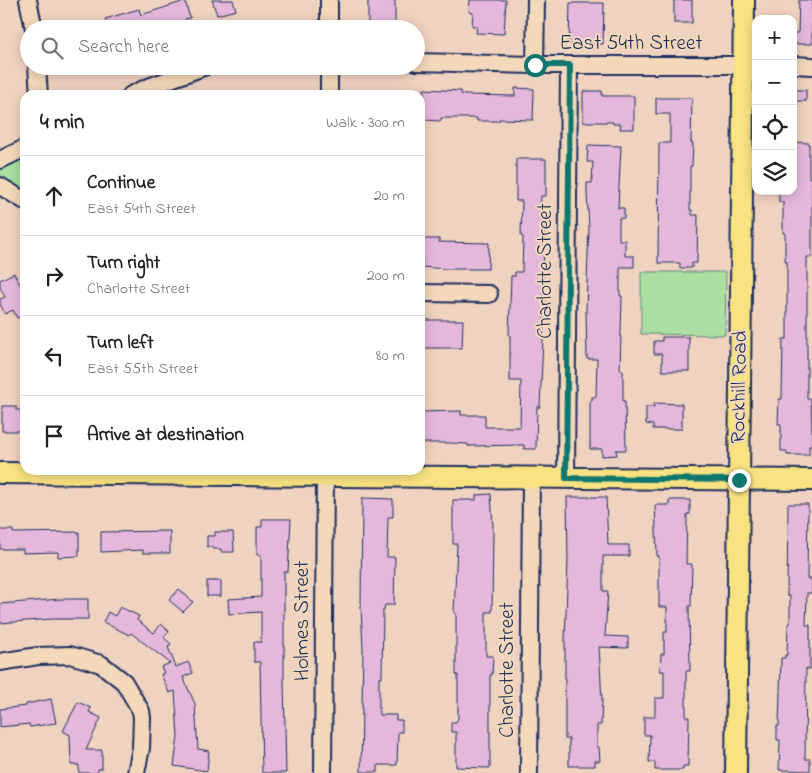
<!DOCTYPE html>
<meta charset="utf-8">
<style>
:root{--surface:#fff;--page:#f6f6f6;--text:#202124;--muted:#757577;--line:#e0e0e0}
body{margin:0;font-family:"Indie Flower",sans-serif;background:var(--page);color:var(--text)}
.controls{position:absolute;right:15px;top:15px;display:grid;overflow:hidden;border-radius:10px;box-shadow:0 2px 12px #0003}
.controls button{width:45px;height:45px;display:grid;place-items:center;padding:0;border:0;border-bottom:1px solid var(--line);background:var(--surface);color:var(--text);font:25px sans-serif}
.stop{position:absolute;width:15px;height:15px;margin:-11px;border:4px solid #0f766e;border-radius:50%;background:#fff}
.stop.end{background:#0f766e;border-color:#fff;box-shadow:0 1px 5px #0008}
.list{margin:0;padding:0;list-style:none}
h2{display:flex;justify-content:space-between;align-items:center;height:65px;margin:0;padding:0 20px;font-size:21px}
h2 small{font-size:16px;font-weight:400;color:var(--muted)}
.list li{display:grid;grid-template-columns:32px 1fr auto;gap:15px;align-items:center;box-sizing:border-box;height:80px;padding:0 20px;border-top:1px solid var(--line)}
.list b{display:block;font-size:19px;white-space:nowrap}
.list p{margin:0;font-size:16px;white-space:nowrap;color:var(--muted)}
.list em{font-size:16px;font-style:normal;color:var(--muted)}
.icon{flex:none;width:28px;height:28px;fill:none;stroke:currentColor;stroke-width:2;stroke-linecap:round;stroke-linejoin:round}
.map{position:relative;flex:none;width:812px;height:773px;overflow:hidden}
.search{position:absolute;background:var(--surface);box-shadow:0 2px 12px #0003;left:20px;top:20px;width:405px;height:55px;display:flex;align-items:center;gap:12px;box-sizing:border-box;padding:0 18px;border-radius:28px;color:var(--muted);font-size:19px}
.panel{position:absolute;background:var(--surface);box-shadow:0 2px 12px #0003;left:20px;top:90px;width:405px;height:385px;border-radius:15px}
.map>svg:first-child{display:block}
</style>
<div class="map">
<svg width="812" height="773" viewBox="0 0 812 773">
<rect width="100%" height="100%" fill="#f0d2c1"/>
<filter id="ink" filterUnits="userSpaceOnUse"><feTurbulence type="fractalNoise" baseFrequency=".02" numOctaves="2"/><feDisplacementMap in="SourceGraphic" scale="10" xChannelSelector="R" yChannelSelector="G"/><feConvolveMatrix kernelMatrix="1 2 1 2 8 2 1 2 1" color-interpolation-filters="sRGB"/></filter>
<g filter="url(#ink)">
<!-- green -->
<g fill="#aadfa1" stroke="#628780">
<path d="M25 157V191L0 178V169Z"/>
<path d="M641 272H726L725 335 641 334Z"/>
</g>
<!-- building -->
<g fill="#e5b8db" stroke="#1b2f5e">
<path d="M212 0H233L236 10 217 15Z"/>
<rect x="368" y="0" width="27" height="29"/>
<path d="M470 0H506L504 34 476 33 477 26H472L473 13 469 12Z"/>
<rect x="674" y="0" width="18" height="23"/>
<path d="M799 0H812V44H793V33H798Z"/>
<path d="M185 1 190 18 185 19 186 22 166 29H108L105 19 139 9 141 15Z"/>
<path d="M570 3H604L603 44H569Z"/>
<path d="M515 88 534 89 533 120 499 119V121H477V118H441V121L424 120V89L461 91V94L465 95 515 96Z"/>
<rect x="793" y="90" width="13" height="11"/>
<path d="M583 91H602V96H634V129H620L621 124H613V122H583Z"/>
<path d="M656 98H692L691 143H693L692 166H690V210H692V215H698L697 263H692V268H680V263H658L659 143H670V114H656Z"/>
<path d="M793 142 809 143V178H812V257H807V399H811L812 430V446H809V455H787V451H781V424H778L779 399H782L783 339H787V261H785V233H783V202H779V191H793Z"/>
<path d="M588 145 621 146 618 208H624V218H619V240H625V256H634V267H620V296H622L620 370H623V401H625L626 450H616L617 455 602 456V449H590V401H592V397H596L597 359H587L586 310 589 227 587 194V183H592L593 162H587Z"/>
<path d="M516 159H546V196H541L540 218H545L543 273V295H545L540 407H537L536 449H524V445L468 446V444L450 443H420L421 412 461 411V415H485V427H520L521 381H510V335H509L511 276H515V272H522L523 237 521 236 522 201H516Z"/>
<path d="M423 239H439V242L489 243 488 269H446L422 267Z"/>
<path d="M14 273 25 294V314L17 318 13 310 5 314 0 304V299L5 297 0 287V280Z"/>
<path d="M422 320H463L462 348H422Z"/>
<path d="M662 337H689V371H662V354H654V341H662Z"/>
<path d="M654 403 682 404V429H653V425L646 424V407H654Z"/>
<path d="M2 406H16V410H25V427H21V431H2Z"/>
<path d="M491 494 493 527 492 612H486V656H493L492 675H490V768L456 767V732H451V722H456L458 718V675H456V613H454L457 544H453V500H476V495Z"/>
<path d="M567 497H606L608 545H629V556H603V591H608L605 636 628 637V648L599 647 602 700 601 725H597V747H599L600 761H595V766H569V739H565V640L568 560Z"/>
<path d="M362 498 393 499V517H388L387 557H395L394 605H385L384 610H383L382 678H379V715H396V720H402V732H398L397 765H378V772H361L363 648 361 608Z"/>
<path d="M669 500H690V514H687L686 564H692L691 606H689L690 671H686V717H689L688 766H683V770H655V762H649L650 735H644V717H655V698H664V671H660L661 654H664V632H667V607H659V556H657L655 505H669Z"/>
<path d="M788 504H808L807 579H812V593H807L806 625H810V669L806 668 805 759H810V771L779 770 780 740H777V726H779L781 658H785V655H787L788 624H790V596H787Z"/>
<path d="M262 519H291L288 572H284V681L286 773H262L260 662H254V642H261V612L229 614 228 599 261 597V555H257V527H262Z"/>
<path d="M0 530H13V533L79 532V556L58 557V552L23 553V549H0Z"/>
<path d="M170 531V553H143V550L101 552V532Z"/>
<path d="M215 532H233L234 552H221V549H213V547H207V536H215Z"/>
<rect x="207" y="581" width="14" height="15"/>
<path d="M179 589 193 602 183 612 169 600Z"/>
<path d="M60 599H88V619H52L0 623V604Z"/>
<path d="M120 607 139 616 137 620 154 633 161 624 169 631 164 638 171 644 168 647 176 667 188 662 193 673 183 677 195 704 198 749 209 751 207 771 174 766 178 737 175 691 169 693 161 674 164 673 161 667 170 663 131 633 129 635 103 622 108 612 115 616Z"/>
<path d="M51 699 56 723 30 727 29 724 0 727V709L26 706V704Z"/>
<path d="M78 702 91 708 89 712 101 718 86 750H102V769H98V773H79V765H71L70 735 63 731Z"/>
</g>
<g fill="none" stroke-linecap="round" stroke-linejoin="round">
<!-- minor casing -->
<g stroke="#1b2f5e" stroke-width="20">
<g id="minor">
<path d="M28 0 34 29"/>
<path d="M329 29V0"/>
<path d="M416 62 535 65H756"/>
<path d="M535 65 536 0"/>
<path d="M793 65 812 66"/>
<path d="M37 66 39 95"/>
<path d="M131 95 146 88 206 66"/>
<path d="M329 95V66"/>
<path d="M0 160 25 148"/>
<path d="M0 186 25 201"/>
<path d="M420 293 489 294"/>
<path d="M566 478 569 65"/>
<path d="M0 662 38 656 70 655 101 664 124 682 141 711 142 718 141 748 136 773"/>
<path d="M323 773 325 470"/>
<path d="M529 773 531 477"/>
</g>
</g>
<!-- major casing -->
<g stroke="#1b2f5e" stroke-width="24">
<g id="major">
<path d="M0 473 812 480"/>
<path d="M736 773 744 0"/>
</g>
</g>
<!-- minor -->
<use href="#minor" stroke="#f3d8ba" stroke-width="16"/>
<!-- major -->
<use href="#major" stroke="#f8e281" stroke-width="20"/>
</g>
</g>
<g fill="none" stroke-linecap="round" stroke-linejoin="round" filter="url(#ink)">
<!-- route -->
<path stroke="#0f766e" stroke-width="6" d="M535 65H570L566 478 739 480"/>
</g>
<g text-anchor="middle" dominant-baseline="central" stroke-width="4" stroke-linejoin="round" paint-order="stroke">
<!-- street labels -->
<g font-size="21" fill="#1b2f5e" stroke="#f3d8ba">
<text x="631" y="44">East 54th Street</text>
<text transform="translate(546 271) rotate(-90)">Charlotte Street</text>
<text transform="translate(740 387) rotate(-89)">Rockhill Road</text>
<text transform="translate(303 621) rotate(-90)">Holmes Street</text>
<text transform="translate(508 670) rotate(-90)">Charlotte Street</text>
</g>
</g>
</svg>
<div class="controls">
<button>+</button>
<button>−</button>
<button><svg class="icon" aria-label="locate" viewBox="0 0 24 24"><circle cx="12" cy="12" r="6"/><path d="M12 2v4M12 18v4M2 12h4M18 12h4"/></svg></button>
<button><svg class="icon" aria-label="layers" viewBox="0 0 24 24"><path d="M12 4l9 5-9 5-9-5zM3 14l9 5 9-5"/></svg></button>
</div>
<div class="stop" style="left:535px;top:65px"></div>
<div class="stop end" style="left:739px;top:480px"></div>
<div class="search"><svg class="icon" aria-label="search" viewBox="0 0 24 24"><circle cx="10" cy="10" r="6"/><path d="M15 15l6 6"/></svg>Search here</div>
<section class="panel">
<h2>4 min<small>Walk · 300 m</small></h2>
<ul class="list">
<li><svg class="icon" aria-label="ahead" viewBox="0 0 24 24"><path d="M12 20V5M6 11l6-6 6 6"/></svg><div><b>Continue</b><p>East 54th Street</p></div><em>20 m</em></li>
<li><svg class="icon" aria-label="right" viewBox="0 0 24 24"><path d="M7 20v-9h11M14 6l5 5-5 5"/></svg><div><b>Turn right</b><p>Charlotte Street</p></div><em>200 m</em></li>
<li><svg class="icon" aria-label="left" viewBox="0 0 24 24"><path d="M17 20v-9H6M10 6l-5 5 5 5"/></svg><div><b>Turn left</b><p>East 55th Street</p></div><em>80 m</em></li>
<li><svg class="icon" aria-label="arrive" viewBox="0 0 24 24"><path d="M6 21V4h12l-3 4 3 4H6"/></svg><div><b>Arrive at destination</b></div></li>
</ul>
</section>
</div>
